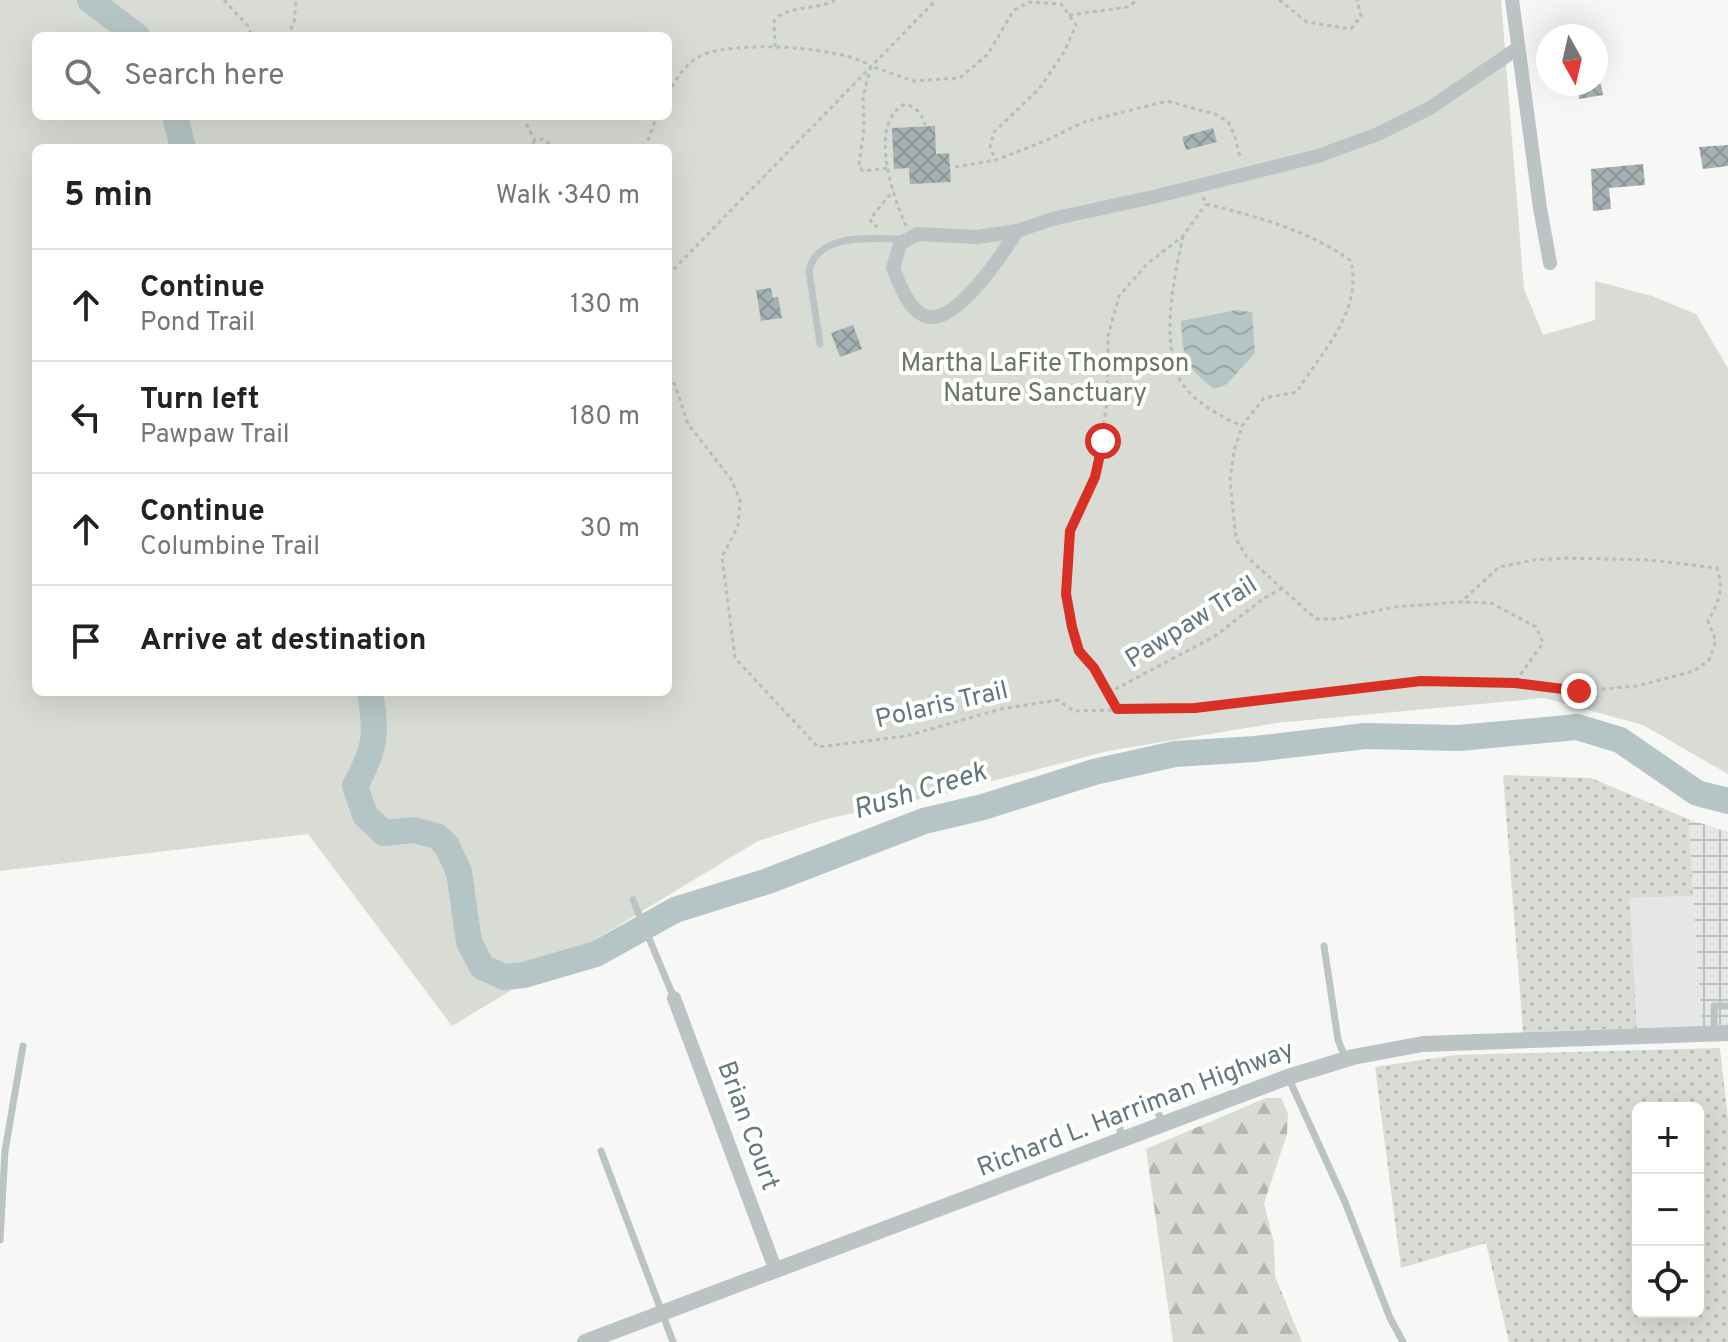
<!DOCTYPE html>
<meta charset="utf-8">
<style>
:root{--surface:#fff;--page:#f2f2f2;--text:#222;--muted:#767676;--line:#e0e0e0}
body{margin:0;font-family:Overpass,sans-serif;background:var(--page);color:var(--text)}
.controls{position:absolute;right:24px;bottom:24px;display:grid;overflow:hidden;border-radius:12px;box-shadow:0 8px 32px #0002}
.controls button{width:72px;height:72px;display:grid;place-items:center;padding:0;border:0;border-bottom:2px solid var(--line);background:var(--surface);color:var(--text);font:40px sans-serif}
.compass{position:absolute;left:1536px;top:24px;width:72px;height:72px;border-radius:50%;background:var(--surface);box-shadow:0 8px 32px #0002;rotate:172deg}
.stop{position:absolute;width:24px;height:24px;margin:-18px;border:6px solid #d93025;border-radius:50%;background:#fff}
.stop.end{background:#d93025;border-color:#fff;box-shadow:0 2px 8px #0008}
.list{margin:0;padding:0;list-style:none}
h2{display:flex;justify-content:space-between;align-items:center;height:104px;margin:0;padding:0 32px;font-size:34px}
h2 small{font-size:26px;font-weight:400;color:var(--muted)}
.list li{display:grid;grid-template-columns:52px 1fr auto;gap:24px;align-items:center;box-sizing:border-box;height:112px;padding:0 32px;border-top:2px solid var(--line)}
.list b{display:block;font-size:30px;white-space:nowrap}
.list p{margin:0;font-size:26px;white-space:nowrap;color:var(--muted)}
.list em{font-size:26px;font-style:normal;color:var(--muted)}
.icon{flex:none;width:44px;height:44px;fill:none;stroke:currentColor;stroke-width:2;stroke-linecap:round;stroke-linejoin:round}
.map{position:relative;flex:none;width:1728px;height:1342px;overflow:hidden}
.search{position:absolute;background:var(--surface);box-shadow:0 8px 32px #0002;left:32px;top:32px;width:640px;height:88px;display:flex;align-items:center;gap:20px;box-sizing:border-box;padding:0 28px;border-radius:12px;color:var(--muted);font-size:30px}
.panel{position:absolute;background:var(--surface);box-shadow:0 8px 32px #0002;left:32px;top:144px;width:640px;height:552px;border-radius:12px}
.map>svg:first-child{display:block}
</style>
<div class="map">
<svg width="1728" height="1342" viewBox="0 0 1728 1342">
<defs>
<pattern id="industrial-grid" width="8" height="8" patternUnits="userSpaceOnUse" patternTransform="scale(2)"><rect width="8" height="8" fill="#e5e7e6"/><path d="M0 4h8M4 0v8" fill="none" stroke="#bdc0c0"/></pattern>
<pattern id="grass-dots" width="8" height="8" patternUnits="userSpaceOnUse" patternTransform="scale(2)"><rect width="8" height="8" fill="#d9dcd4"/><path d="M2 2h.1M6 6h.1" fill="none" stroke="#b4b7b1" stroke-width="1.8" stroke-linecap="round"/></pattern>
<pattern id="forest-firs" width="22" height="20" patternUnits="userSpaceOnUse" patternTransform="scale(2)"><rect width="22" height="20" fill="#d9dcd4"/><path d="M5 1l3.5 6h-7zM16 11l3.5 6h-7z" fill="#b4b7b1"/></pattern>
<pattern id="water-waves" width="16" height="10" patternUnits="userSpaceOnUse" patternTransform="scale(2)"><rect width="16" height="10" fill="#b5c5c6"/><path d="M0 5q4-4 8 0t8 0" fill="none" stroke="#97a5a6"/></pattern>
<pattern id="building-cross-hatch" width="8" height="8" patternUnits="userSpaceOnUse" patternTransform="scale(2)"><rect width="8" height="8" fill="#a6b1b4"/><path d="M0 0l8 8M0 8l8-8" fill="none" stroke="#8b9598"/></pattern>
</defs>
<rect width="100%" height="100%" fill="#f7f7f5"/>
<!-- built -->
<path fill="#e5e7e6" d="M1693 896 1702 1026 1637 1028 1630 898Z"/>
<!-- industrial -->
<path fill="url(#industrial-grid)" d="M1688 819 1728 832V1025L1702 1026Z"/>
<!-- grass -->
<g fill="url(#grass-dots)" fill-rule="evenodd">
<path d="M1503 775 1591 778 1688 819 1693 896 1630 898 1637 1028 1523 1032Z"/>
<path d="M1720 1048 1728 1119V1342H1509L1486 1243 1401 1268 1375 1067 1455 1055ZM1698 1108V1312H1638V1108Z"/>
</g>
<!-- forest -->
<path fill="url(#forest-firs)" d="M1266 1098H1281L1288 1113 1287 1134 1264 1203 1274 1243 1275 1276 1302 1342H1173L1146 1149Z"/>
<!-- park -->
<path fill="#d9dcd4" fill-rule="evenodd" d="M0 0H1501L1524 289 1543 335 1595 320V281L1652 296 1696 314 1728 368V774L1643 725 1544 698 1276 723 1108 751 939 795 826 819 758 841 452 1026 308 834 0 871ZM36 36H668V116H36ZM36 148H668V692H36Z"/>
<!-- water -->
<path fill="url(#water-waves)" d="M1237 310 1252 312 1255 353 1227 384 1214 389C1184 366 1183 358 1181 321Z"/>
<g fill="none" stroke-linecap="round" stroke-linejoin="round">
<!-- river -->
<g stroke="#b5c5c6" stroke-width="26">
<path d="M90 0 137 36"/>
<path d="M175 116 183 148"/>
<path d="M370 692C377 735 376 747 355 786L365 815 384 833 413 830 437 836 447 846 459 872 469 942 482 967 504 977 524 975 596 954 675 910 768 881 924 821 983 807 1094 772 1175 754 1255 749 1365 736 1459 738 1577 727 1620 740 1697 793 1728 801"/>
</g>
</g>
<!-- building -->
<g fill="url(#building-cross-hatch)">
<path d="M1577 84H1601L1603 95 1579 99Z"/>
<path d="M935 126 936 154 949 153 951 182 910 184 909 168 894 169 892 128Z"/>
<path d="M1213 128 1217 142 1186 150 1182 137Z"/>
<path d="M1728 145V166L1703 169 1699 147Z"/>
<path d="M1643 164 1645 185 1609 188 1611 209 1593 211 1591 169Z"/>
<path d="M771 288 773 298 778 297 782 318 761 321 756 290Z"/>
<path d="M853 325 862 349 840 357 831 333Z"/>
</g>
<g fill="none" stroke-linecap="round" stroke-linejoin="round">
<!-- path -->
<g stroke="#b7bcbd" stroke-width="3" stroke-dasharray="4 4" stroke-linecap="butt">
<path d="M224 0 248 26 252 36"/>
<path d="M1279 0 1307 22 1351 29 1361 16 1357 0"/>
<path d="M1069 15 1128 7 1137 0"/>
<path d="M286 36 294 24 296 0"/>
<path d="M775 47 774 21C788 4 816 11 835 0"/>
<path d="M668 94C676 79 685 64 700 56 733 40 841 46 871 66"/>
<path d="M529 116 527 125 535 141"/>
<path d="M526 148 535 141 543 139 555 148"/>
<path d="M645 148 657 116"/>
<path d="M955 167 996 160 1045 141 1084 122 1167 101 1215 114 1228 122 1234 134 1241 160"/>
<path d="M887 168 863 171 859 167 864 127 863 96 871 66 913 81 960 78 988 54 1013 11 1029 2 1061 4 1076 25 1063 54 1039 89 994 132 990 147 996 160"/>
<path d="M1203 197 1206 204C1255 216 1311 231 1351 261 1362 314 1322 350 1297 392L1264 398 1242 426 1234 451 1230 481 1236 539 1247 557 1316 619H1337L1394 607 1461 602 1491 603 1536 627 1543 643 1515 682"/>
<path d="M906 226C893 197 867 123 905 104 916 107 922 113 925 125"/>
<path d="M878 227 872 224 870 219 893 191"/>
<path d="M1183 236C1174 278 1163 329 1176 371 1184 397 1219 416 1242 426"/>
<path d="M668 275 936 0"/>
<path d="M668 376 675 385 688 424 731 479 740 500 738 526 722 557 735 658 818 747 906 736 1001 709 1058 700 1074 711 1195 708 1421 681 1515 683 1579 691 1637 686 1694 671 1709 660 1716 641 1708 621C1719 602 1724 588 1717 568L1650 560 1567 558 1534 560 1499 567 1461 602"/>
<path d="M1108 693 1215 636 1264 598 1281 589"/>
<path d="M1117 709 1094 668 1079 651 1072 627 1066 594 1070 531 1095 477 1107 403 1108 336 1119 296 1147 264 1183 236 1206 204"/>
</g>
<!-- service -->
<g stroke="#bcc3c4" stroke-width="7">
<path d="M820 344 809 271C817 232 871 239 902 239"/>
<path d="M633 900 674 998"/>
<path d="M1324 946 1338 1040 1345 1057"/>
<path d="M1714 1034V1006H1728"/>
<path d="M1288 1077 1345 1202 1390 1318 1403 1342"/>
<path d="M1122 1140C1115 1114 1127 1094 1154 1107L1164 1123"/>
<path d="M601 1151 673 1342"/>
<path d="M0 1240 5 1151 23 1046"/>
</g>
<!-- minor -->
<g stroke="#bcc3c4" stroke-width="14">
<path d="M1512 0 1540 208 1550 263"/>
<path d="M1017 231C1003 253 953 331 923 315 907 307 900 284 893 268L900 244 917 234 977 237 1017 231 1052 219 1153 197 1318 156 1378 134 1430 108 1518 48"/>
<path d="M674 998 776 1271"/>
</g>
<!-- tertiary -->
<path stroke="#bcc3c4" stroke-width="16" d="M585 1342 1288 1077 1353 1057 1423 1044 1728 1033"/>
</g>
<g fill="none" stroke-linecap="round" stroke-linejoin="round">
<!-- route -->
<path stroke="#d93025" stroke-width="10" d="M1103 441 1095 477 1070 531 1066 594 1072 627 1079 651 1094 668 1117 709 1195 708 1421 681 1515 683 1579 691"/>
</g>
<g text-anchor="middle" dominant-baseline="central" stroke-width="8" stroke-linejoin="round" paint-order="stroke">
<!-- park labels -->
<g font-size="26" fill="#6b7763" stroke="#fff">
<text x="1045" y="364">Martha LaFite Thompson<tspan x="1045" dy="30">Nature Sanctuary</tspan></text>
</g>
<!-- street labels -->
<g font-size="26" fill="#64797e" stroke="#fff">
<text transform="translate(1192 623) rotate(-32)">Pawpaw Trail</text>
<text transform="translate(942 706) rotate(-13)">Polaris Trail</text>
<text transform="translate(1136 1110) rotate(-21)">Richard L. Harriman Highway</text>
<text transform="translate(747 1126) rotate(70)">Brian Court</text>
</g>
<!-- water labels -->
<g font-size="28" font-style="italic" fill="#5f7879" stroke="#fff">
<text transform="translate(920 792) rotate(-17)">Rush Creek</text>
</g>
</g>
</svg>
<div class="controls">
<button>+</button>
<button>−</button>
<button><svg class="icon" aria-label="locate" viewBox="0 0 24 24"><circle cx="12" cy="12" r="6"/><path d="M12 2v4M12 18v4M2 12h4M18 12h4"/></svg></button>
</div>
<svg class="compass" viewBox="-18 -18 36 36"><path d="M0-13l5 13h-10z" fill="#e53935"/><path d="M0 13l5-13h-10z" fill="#767676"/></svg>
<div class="stop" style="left:1103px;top:441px"></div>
<div class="stop end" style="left:1579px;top:691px"></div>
<div class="search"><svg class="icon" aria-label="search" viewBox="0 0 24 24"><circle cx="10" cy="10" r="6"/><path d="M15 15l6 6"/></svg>Search here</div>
<section class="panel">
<h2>5 min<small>Walk · 340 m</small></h2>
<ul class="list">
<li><svg class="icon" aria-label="ahead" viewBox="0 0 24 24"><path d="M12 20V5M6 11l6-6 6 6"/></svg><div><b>Continue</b><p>Pond Trail</p></div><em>130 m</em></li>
<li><svg class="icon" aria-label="left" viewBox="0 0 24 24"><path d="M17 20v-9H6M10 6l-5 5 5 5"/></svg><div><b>Turn left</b><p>Pawpaw Trail</p></div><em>180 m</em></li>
<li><svg class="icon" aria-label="ahead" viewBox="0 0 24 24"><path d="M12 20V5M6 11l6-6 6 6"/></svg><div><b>Continue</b><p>Columbine Trail</p></div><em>30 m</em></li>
<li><svg class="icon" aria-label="arrive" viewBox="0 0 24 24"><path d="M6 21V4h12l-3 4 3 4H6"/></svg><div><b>Arrive at destination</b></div></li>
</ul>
</section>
</div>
